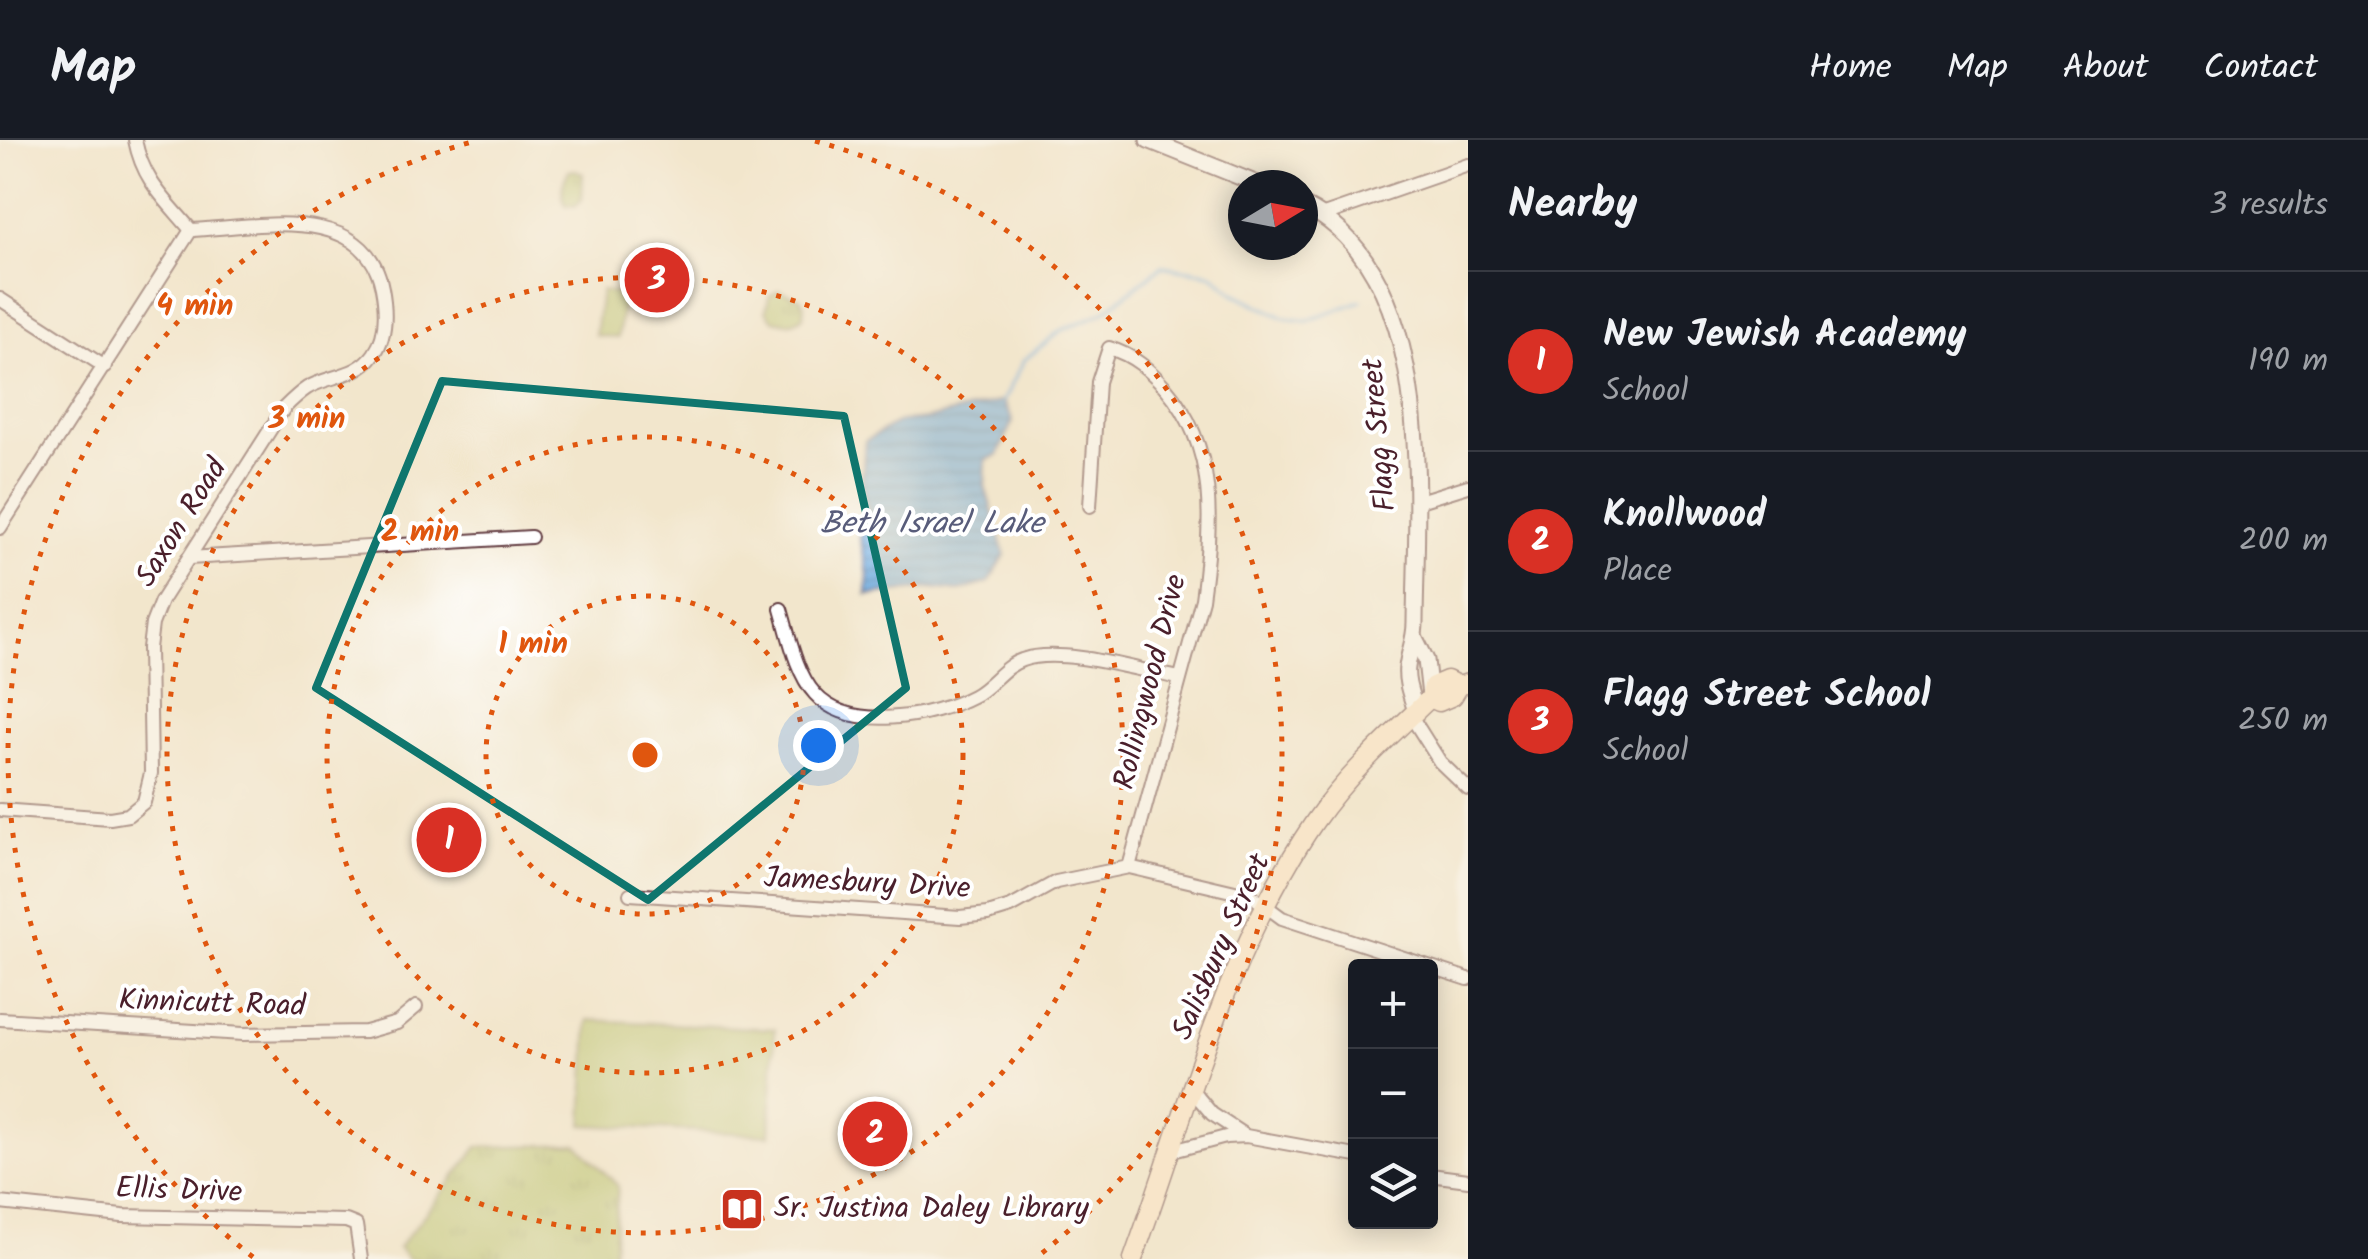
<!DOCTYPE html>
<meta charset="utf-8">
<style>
:root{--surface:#171b24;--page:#242831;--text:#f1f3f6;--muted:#9ea1a6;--line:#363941;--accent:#d93025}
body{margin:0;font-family:Kalam,sans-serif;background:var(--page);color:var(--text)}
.controls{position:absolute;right:30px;bottom:30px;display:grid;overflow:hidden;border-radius:10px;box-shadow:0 5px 25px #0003}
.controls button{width:90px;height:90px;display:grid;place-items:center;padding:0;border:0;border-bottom:2px solid var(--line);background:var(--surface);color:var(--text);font:50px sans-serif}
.compass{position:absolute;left:1228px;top:30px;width:90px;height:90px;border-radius:50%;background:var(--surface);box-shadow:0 5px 25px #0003;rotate:80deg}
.you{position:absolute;left:818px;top:605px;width:35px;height:35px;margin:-25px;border:8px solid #fff;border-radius:50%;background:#1a73e8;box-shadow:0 0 0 15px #1a73e833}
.badge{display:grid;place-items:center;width:65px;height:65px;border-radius:50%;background:var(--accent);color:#fff;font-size:32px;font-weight:700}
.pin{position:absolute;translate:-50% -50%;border:5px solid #fff;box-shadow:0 2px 10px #0006}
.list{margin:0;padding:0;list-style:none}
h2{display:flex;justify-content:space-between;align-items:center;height:130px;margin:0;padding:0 40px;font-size:42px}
h2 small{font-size:32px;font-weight:400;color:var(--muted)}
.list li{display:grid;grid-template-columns:65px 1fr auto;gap:30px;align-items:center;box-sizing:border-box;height:180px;padding:0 40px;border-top:2px solid var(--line)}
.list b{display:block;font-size:38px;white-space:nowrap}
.list p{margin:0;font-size:32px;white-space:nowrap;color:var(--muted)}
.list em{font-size:32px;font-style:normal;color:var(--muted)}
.icon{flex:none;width:55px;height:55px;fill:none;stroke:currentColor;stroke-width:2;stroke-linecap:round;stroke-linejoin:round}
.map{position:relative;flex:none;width:1468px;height:1119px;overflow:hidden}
header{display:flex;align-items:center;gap:60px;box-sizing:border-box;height:140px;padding:0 50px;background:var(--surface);border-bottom:2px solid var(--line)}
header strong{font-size:48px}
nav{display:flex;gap:55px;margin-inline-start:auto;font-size:35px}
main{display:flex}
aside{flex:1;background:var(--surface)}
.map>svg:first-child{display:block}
</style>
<header>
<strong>Map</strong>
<nav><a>Home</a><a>Map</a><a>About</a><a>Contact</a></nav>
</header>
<main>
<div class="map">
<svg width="1468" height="1119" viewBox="0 0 1468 1119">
<defs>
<pattern id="grass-tufts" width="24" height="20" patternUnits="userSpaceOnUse" patternTransform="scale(2.5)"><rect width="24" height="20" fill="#afbd5f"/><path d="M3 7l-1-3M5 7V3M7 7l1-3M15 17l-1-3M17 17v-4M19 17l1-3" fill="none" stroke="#90994f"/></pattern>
<pattern id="water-rules" width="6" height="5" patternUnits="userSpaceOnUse" patternTransform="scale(2.5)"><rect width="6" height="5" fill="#69a7db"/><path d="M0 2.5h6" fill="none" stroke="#5887b2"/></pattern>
</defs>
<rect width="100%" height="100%" fill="#fff"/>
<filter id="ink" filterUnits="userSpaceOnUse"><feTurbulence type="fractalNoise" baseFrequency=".01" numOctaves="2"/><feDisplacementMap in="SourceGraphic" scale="20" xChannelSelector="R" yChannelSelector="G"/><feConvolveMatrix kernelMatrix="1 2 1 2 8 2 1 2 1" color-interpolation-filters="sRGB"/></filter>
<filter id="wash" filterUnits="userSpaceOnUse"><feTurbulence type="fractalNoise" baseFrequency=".0048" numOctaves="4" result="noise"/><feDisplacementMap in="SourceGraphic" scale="40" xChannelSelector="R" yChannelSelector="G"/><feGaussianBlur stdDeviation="2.25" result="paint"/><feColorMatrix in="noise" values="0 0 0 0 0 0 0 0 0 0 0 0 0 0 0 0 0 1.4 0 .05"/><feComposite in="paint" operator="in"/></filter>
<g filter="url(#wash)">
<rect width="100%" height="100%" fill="#f2e6cc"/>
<!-- grass -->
<g fill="url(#grass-tufts)" stroke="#7c6e45" stroke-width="2.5">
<path d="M576 30 583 34 582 59 576 66 566 65C560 54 562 42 569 31Z"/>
<path d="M779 150 800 158 804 164 803 176C793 185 785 183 773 180L766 171 769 156Z"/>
<path d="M577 1004 618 1046 613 1119H408L398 1108 478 1007Z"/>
</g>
<!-- garden -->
<g fill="#afbd5f" stroke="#7c6e45" stroke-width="2.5">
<path d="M601 151 624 154 618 198 595 195Z"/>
<path d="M588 880 775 889 770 995 583 985Z"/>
</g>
<!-- water -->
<path fill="url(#water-rules)" stroke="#5a6383" stroke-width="2.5" d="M1003 261 1013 281 998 315 986 320 985 346 1005 415 988 443 959 451 931 448 867 455 868 434 860 396 869 377 862 344 865 301 898 282 927 279Z"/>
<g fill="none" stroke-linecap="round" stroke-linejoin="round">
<!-- stream -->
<path stroke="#69a7db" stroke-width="4" d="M1003 261 1024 220 1060 191 1104 172 1162 126 1212 134 1234 153 1284 178 1307 181 1361 161"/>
</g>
</g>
<g filter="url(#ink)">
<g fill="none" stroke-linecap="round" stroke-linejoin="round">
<!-- minor casing -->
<g stroke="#633d43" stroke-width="16">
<g id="minor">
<path d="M135 0C143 41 165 59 191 90"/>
<path d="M1321 76 1468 25"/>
<path d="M0 159 105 227"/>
<path d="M1416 362 1468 346"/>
<path d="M1090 366 1098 242 1109 208C1133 215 1150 230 1166 248 1218 308 1212 386 1202 459L1129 727"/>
<path d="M0 388 191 90"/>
<path d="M189 418 531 397"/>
<path d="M781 469C789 496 796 533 815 554 850 593 933 577 973 556 991 547 1003 526 1022 520 1062 506 1139 531 1180 538"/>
<path d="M1411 576 1440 622 1468 649"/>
<path d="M0 670 110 678 128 675 144 662 151 633 149 508 152 484 161 461 284 268C291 261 298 254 307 248 329 235 358 237 374 214 387 196 386 169 382 148 366 62 254 87 191 90"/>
<path d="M630 754 960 777 988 774 1011 767 1056 742 1129 727 1252 756 1282 778 1468 839"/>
<path d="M0 879 243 894 365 892 397 883 416 867"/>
<path d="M1191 949 1212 974 1244 995"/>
<path d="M1169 1012 1226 997 1246 996 1356 1016"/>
<path d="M1430 1035 1468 1040"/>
<path d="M0 1063 122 1076 346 1081 356 1085 361 1119"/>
</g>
</g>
<!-- tertiary casing -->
<g stroke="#633d43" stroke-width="19">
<g id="tertiary">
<path d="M1148 0 1260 45"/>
<path d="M1303 65C1438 132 1416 355 1415 483 1415 499 1409 512 1407 527 1405 542 1412 557 1416 572"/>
<path d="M1415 498 1426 520 1430 556"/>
</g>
</g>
<!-- secondary casing -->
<g stroke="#633d43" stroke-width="21">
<g id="secondary">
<path d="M1459 546 1453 556 1439 562 1430 558 1433 546 1447 540 1459 546 1468 543"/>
<path d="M1133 1119C1187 972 1225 812 1315 681 1347 635 1390 596 1430 558"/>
</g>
</g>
<!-- minor -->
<use href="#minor" stroke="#fff" stroke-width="12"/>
<!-- tertiary -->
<use href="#tertiary" stroke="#fff" stroke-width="15"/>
<!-- secondary -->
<use href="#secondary" stroke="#fee5c5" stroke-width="18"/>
</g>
</g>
<!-- marked area -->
<path d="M0 0H1468V1119H0ZM442 241 844 276 906 548 648 760 316 548Z" fill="#f2e6cc" fill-opacity=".55" fill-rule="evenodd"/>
<path fill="none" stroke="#0f766e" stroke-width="8" stroke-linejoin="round" d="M442 241 844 276 906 548 648 760 316 548Z"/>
<!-- distance rings -->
<g fill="none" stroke="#e0560e" stroke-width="5" stroke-dasharray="5 10">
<circle cx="645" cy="615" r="159"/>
<circle cx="645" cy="615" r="318"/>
<circle cx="645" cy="615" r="478"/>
<path d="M253 1117A637 637 0 0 1 475 1M815 1A637 637 0 0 1 1037 1117"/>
</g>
<!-- icons -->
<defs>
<g id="library-square" transform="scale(2.25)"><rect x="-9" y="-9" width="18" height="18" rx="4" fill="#c8321e" stroke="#fff"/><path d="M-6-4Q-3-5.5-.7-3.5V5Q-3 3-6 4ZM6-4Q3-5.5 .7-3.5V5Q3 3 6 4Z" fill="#fff"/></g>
</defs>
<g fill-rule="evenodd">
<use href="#library-square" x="742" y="1069"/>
</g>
<g text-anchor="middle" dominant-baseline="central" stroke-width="8" stroke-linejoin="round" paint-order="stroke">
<!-- street labels -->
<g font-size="30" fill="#4a1f2b" stroke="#fff">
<text transform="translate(1380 295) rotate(-95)">Flagg Street</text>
<text transform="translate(182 383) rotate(-58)">Saxon Road</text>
<text transform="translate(1151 542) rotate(-76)">Rollingwood Drive</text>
<text transform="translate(867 744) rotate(3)">Jamesbury Drive</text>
<text transform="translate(1222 807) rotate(-66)">Salisbury Street</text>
<text transform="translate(212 864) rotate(2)">Kinnicutt Road</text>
<text transform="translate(179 1051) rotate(2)">Ellis Drive</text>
</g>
<!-- poi labels -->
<g font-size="30" fill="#4a1f2b" stroke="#fff" text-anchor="start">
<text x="774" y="1069">Sr. Justina Daley Library</text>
</g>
<!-- water labels -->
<g font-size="32" font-style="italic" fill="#585c7a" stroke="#fff">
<text x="932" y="384">Beth Israel Lake</text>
</g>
</g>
<circle cx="645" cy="615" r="15" fill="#e0560e" stroke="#fff" stroke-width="5"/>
<g font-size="30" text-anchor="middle" font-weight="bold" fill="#e0560e" stroke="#fff" stroke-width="8" stroke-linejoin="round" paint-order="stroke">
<text x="195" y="175">4 min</text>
<text x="307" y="288">3 min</text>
<text x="420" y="401">2 min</text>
<text x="533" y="513">1 min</text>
</g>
</svg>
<div class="controls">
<button>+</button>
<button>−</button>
<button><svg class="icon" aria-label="layers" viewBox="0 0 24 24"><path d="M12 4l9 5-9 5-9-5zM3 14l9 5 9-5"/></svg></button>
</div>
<svg class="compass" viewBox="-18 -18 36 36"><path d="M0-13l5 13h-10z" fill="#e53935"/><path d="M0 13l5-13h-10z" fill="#9ea1a6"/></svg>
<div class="you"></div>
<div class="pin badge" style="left:449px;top:700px">1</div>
<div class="pin badge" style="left:875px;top:994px">2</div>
<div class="pin badge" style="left:657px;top:140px">3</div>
</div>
<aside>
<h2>Nearby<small>3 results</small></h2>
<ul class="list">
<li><span class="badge">1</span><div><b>New Jewish Academy</b><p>School</p></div><em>190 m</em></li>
<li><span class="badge">2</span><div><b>Knollwood</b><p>Place</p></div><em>200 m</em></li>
<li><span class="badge">3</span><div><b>Flagg Street School</b><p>School</p></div><em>250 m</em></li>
</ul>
</aside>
</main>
